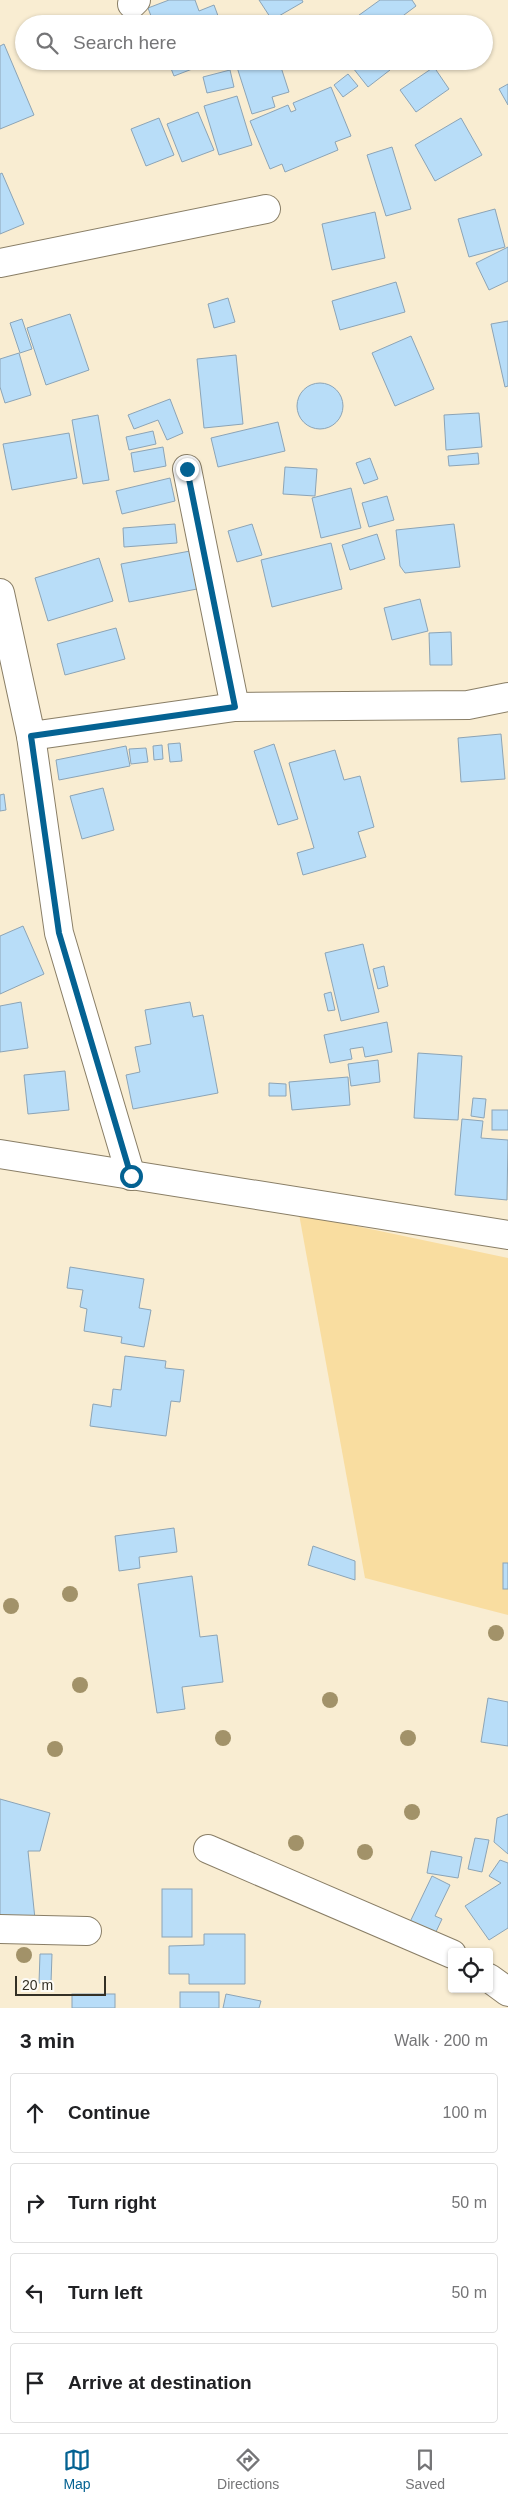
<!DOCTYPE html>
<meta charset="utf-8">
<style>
:root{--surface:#fff;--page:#f6f6f6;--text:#202124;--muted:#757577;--line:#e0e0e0;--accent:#046292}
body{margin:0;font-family:Helvetica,sans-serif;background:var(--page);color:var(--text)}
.controls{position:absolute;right:15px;bottom:15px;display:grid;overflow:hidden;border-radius:5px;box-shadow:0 1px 4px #0004}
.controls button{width:45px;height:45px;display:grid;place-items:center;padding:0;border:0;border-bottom:1px solid var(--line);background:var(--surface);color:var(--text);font:25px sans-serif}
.scale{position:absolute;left:15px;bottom:12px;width:91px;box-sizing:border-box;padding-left:5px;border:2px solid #343025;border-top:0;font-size:14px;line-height:18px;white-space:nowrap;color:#343025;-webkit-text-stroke:4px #fdfbf5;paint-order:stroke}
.stop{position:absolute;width:15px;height:15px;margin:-11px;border:4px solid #046292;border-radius:50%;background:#fff}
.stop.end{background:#046292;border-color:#fff;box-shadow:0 1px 5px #0008}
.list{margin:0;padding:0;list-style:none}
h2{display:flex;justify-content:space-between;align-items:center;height:65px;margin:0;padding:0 20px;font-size:21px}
h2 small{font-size:16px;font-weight:400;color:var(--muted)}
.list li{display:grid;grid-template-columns:32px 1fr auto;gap:15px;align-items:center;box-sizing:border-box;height:80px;margin:0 10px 10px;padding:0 10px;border:1px solid var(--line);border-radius:5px}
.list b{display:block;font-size:19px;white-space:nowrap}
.list em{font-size:16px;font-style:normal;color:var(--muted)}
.icon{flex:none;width:28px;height:28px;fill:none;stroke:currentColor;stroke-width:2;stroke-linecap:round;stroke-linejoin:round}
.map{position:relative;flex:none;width:508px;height:2008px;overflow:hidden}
.search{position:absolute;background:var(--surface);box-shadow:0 1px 4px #0004;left:15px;right:15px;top:15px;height:55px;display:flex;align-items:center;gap:12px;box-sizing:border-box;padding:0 18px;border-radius:28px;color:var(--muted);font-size:19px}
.sheet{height:425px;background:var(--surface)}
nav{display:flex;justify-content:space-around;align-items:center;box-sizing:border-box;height:70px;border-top:1px solid var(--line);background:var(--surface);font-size:14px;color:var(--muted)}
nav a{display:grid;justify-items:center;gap:2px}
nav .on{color:var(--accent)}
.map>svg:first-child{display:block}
</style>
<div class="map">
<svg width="508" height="2008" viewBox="0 0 508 2008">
<rect width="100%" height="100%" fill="#f9edd2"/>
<!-- green -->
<path fill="#f9dda0" d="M299 1214 508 1258V1615L365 1578Z"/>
<!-- building -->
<g fill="#b8ddf8" stroke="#8ca4b6">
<path d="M169 0H195L199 11 214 5 221 24H154L148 8Z"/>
<path d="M259 0H302L303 2 272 20Z"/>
<path d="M380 0H412L416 6 392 24H360L355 18Z"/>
<path d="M4 44 34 115 0 129V46Z"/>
<path d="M107 61H136L134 69Z"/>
<path d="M168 61H213L174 76Z"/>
<path d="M235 61H279L289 92 272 97 275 107 252 114Z"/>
<path d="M362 61H383L390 70 368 87 353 68Z"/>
<path d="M434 67 449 89 416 112 400 90Z"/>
<path d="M230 70 234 87 207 93 203 77Z"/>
<path d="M348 74 358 86 343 97 334 85Z"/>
<path d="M508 84V105L499 89Z"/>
<path d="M331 87 351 136 335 142 338 150 285 172 282 164 270 169 250 121 288 105 291 112 296 110 293 103Z"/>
<path d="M237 96 252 145 219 155 204 106Z"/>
<path d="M198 112 214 150 182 162 167 124Z"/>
<path d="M159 118 174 155 146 166 131 129Z"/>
<path d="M461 118 482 155 435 181 415 145Z"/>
<path d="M392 147 411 209 386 216 367 155Z"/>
<path d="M2 173 24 224 0 234V174Z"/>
<path d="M495 209 505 247 469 257 458 219Z"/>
<path d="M375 212 385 258 332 270 322 224Z"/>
<path d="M508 247V281L489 290 476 263Z"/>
<path d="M396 282 405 312 340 330 332 301Z"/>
<path d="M228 298 235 322 214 328 208 304Z"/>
<path d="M70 314 89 370 46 385 27 328Z"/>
<path d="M22 319 32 349 20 353 10 323Z"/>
<path d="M508 321V386L505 387 491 324Z"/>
<path d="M411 336 434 389 395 406 372 353Z"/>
<path d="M19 353 31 395 5 403 0 387V359Z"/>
<path d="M236 355 243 424 204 428 197 359Z"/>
<circle cx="320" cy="406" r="23"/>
<path d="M170 399 183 433 167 440 158 420 134 429 128 415Z"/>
<path d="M479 413 482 447 446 450 444 415Z"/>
<path d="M98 415 109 480 83 484 72 420Z"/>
<path d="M278 422 285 451 218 467 211 438Z"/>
<path d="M153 431 156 444 129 450 126 437Z"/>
<path d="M69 433 77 478 12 490 3 444Z"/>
<path d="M163 447 166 466 134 472 131 453Z"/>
<path d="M478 453 479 464 449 466 448 456Z"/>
<path d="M370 458 378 479 364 484 356 463Z"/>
<path d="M285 467 317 469 315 496 283 494Z"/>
<path d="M170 478 175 501 122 514 116 491Z"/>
<path d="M351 488 361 528 321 538 312 498Z"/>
<path d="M387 496 394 520 369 527 362 503Z"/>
<path d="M175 524 177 543 124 547 123 528Z"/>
<path d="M252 524 262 555 237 562 228 531Z"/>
<path d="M454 524 460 567 405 573 400 566 396 530Z"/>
<path d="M377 534 385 559 350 570 342 545Z"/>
<path d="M331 543 342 589 272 607 261 560Z"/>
<path d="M190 551 197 589 129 602 121 564Z"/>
<path d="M99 558 113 601 48 621 35 578Z"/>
<path d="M420 599 428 631 392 640 384 608Z"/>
<path d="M116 628 125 659 65 675 57 644Z"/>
<path d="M451 632 452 665H430L429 633Z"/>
<path d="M501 734 505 779 461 782 458 738Z"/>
<path d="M180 743 182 761 170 762 168 744Z"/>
<path d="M274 744 298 819 278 825 254 751Z"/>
<path d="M162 745 163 759 154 760 153 746Z"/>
<path d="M126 746 130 766 59 780 56 760Z"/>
<path d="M146 748 148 762 131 764 129 749Z"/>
<path d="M335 750 344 780 360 776 374 827 358 832 366 857 303 875 297 853 314 848 289 763Z"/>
<path d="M103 788 114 830 82 839 70 796Z"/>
<path d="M4 794 6 810 0 811V795Z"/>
<path d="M23 926 44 974 0 994V936Z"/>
<path d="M363 944 379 1012 341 1021 325 953Z"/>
<path d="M384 966 388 986 378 989 373 969Z"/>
<path d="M331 992 335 1010 328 1011 324 994Z"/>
<path d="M21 1002 28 1048 0 1052V1006Z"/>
<path d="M190 1002 193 1017 203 1015 218 1093 133 1109 126 1075 140 1072 135 1047 151 1044 145 1010Z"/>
<path d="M387 1022 392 1052 365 1057 363 1047 350 1049 352 1059 330 1063 324 1035Z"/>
<path d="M418 1053 462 1056 458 1120 414 1118Z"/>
<path d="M378 1060 380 1082 351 1086 348 1064Z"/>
<path d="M65 1071 69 1110 28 1114 24 1075Z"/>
<path d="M348 1077 350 1105 292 1110 289 1082Z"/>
<path d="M269 1083 286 1084V1096H269Z"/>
<path d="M473 1098 486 1099 484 1118 471 1116Z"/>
<rect x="492" y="1110" width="16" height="20"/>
<path d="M462 1119 483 1121 481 1138 508 1140 507 1200 455 1195Z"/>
<path d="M70 1267 144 1279 139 1308 151 1310 144 1347 121 1343 122 1337 84 1331 87 1309 80 1307 83 1290 67 1288Z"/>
<path d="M125 1356 166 1361 165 1368 184 1370 180 1402 171 1401 166 1436 90 1426 93 1404 111 1407 113 1389 121 1390Z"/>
<path d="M174 1528 177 1552 139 1557 140 1568 119 1571 115 1536Z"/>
<path d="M313 1546 355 1561V1580L308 1565Z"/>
<rect x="503" y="1563" width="5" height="26"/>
<path d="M192 1576 200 1637 217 1635 223 1682 182 1687 185 1709 157 1713 138 1584Z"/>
<path d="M488 1698 508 1702V1746L481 1742Z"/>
<path d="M0 1799 50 1813 40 1851H28L35 1919 0 1923Z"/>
<path d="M508 1814V1854L494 1842 497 1818Z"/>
<path d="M475 1838 489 1840 482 1872 468 1869Z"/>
<path d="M431 1851 462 1857 458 1878 427 1873Z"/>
<path d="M500 1860 508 1863V1928L489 1940 465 1906 501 1883 489 1876Z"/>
<path d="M432 1876 450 1885 435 1916 442 1919 434 1936 409 1924Z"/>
<rect x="162" y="1889" width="30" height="48"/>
<path d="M204 1934H245V1984H189V1974H169V1946L204 1945Z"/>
<path d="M40 1954H52L51 1983H39Z"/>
<rect x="180" y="1992" width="39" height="16"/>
<rect x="72" y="1994" width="43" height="14"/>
<path d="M226 1994 261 2001 259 2008H223Z"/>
</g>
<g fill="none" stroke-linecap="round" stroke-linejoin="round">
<!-- street casing -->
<g stroke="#897e66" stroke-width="30">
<g id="street">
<path d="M132 4 136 0"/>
<path d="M0 263 266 209"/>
<path d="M187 469 235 707"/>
<path d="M0 593 31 736 59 933 131 1176"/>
<path d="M31 736 235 707 468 705 508 697"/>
<path d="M0 1154 508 1235"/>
<path d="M208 1849 452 1954"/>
<path d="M0 1929 87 1931"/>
<path d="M489 1978 508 1992"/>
</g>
</g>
<!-- street -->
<use href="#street" stroke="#fff" stroke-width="28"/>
</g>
<!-- trees -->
<g fill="#a29269">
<circle cx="70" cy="1594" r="8"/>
<circle cx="11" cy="1606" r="8"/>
<circle cx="496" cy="1633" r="8"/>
<circle cx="80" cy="1685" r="8"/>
<circle cx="330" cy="1700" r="8"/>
<circle cx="223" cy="1738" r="8"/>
<circle cx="408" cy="1738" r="8"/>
<circle cx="55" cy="1749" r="8"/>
<circle cx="412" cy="1812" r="8"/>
<circle cx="296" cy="1843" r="8"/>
<circle cx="365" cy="1852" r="8"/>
<circle cx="24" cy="1955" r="8"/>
</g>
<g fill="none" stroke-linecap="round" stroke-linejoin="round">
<!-- route -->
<path stroke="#046292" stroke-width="6" d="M131 1176 59 933 31 736 235 707 187 469"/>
</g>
</svg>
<div class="controls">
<button><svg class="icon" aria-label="locate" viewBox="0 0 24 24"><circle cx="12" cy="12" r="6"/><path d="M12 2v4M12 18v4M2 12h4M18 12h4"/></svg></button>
</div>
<div class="scale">20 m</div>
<div class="stop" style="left:131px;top:1176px"></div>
<div class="stop end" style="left:187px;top:469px"></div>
<div class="search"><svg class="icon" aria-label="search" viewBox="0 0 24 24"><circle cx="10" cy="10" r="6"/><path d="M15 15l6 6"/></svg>Search here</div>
</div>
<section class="sheet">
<h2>3 min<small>Walk · 200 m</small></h2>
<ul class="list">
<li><svg class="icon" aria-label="ahead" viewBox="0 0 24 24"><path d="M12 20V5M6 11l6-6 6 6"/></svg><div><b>Continue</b></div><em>100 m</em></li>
<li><svg class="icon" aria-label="right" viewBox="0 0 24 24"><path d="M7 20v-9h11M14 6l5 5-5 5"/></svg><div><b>Turn right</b></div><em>50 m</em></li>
<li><svg class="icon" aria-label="left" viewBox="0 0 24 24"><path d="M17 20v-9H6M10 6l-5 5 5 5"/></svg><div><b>Turn left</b></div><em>50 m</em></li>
<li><svg class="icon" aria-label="arrive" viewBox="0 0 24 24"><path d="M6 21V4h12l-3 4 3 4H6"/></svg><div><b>Arrive at destination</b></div></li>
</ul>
</section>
<nav>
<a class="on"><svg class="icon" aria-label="map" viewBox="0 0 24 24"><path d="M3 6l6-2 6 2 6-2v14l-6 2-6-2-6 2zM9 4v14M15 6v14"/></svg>Map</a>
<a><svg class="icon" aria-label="directions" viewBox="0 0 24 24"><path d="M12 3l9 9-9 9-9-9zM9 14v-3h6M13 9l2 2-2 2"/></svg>Directions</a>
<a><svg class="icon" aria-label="saved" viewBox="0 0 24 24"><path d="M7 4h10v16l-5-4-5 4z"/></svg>Saved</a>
</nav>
